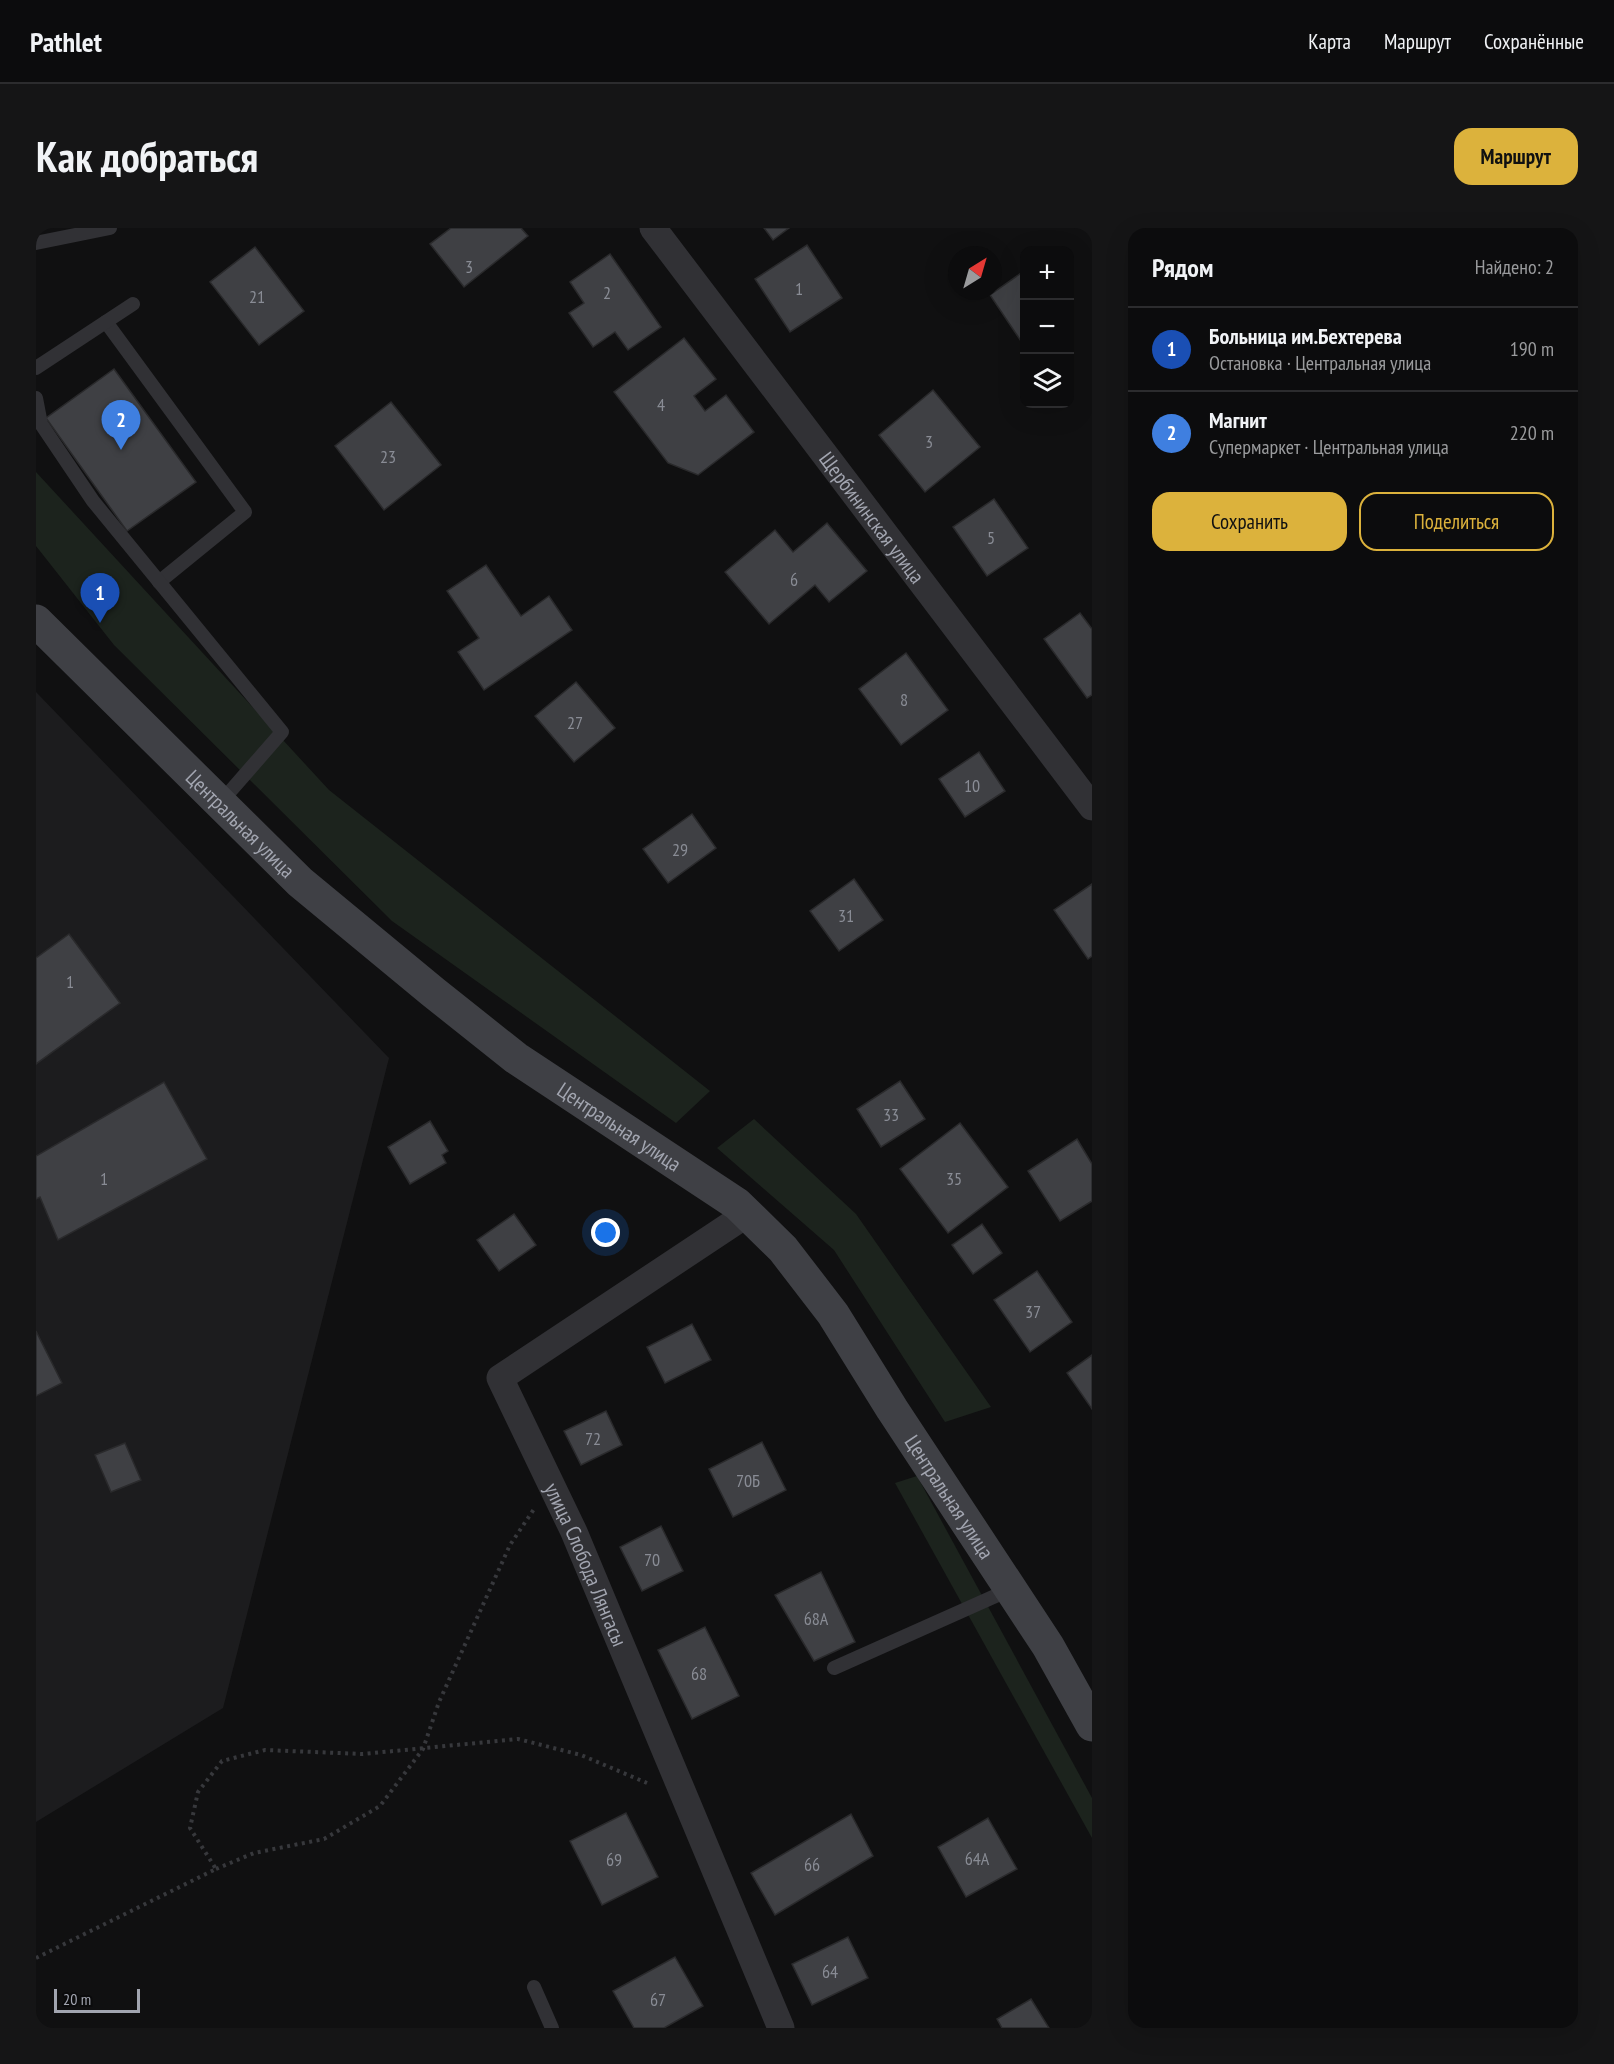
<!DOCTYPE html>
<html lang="ru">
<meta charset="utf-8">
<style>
:root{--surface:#0c0c0d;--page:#151516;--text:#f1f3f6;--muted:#9a9b9d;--line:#2c2c2e;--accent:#dcb23c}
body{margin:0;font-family:"PT Sans Narrow",sans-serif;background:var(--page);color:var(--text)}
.controls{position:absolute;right:18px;top:18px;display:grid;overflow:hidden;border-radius:12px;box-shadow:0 6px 24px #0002}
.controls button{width:54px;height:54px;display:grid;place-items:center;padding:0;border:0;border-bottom:2px solid var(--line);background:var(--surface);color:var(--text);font:30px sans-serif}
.compass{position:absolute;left:912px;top:18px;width:54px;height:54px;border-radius:50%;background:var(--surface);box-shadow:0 6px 24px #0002;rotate:37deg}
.scale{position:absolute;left:18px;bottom:15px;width:86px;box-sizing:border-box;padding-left:6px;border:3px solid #a2a5b0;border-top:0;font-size:16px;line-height:21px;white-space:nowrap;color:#a2a5b0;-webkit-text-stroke:4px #0b0b0c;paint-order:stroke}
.you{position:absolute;left:570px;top:1005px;width:21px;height:21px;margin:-15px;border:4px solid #fff;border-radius:50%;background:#1a73e8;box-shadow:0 0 0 9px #1a73e833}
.badge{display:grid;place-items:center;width:39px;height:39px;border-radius:50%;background:var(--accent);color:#fff;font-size:20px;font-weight:700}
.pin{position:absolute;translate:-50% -50px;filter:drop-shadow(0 2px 3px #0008)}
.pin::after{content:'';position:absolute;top:32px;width:21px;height:18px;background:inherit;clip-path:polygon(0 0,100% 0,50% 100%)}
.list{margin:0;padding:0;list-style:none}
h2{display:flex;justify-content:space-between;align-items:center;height:78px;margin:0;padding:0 24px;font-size:26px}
h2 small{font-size:20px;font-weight:400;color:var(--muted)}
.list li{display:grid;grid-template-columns:39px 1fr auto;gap:18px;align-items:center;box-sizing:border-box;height:84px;padding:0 24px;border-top:2px solid var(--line)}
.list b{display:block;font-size:22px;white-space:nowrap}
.list p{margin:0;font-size:20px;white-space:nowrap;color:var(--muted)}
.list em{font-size:20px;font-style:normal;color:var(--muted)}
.actions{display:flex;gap:12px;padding:18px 24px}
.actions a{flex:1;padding:14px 0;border:2px solid var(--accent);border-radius:18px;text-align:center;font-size:21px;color:var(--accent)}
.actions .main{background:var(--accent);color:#111}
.icon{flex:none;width:33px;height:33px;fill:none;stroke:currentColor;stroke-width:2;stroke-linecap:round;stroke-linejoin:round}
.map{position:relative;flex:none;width:1056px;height:1800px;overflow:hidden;border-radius:18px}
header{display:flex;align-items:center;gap:36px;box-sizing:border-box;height:84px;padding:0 30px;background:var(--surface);border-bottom:2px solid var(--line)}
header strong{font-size:28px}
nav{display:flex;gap:33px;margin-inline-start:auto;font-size:21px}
.intro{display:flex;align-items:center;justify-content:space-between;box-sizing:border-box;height:144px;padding:0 36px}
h1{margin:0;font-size:42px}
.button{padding:15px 27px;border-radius:18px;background:var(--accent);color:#111;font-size:21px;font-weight:700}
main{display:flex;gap:36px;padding:0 36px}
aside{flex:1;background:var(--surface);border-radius:18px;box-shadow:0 6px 24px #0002}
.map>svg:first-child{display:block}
</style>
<header>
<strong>Pathlet</strong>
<nav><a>Карта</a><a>Маршрут</a><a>Сохранённые</a></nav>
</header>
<div class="intro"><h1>Как добраться</h1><a class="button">Маршрут</a></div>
<main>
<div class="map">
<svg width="1056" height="1800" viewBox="0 0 1056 1800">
<rect width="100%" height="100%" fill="#101011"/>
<!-- built -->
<path fill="#1c1c1e" d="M0 464 353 830 187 1480 0 1594Z"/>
<!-- green -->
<g fill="#1c231d">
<path d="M0 244 293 562 674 863 640 895 356 693 78 417 0 318Z"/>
<path d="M718 891 820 986 955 1179 909 1194 798 1022 681 920Z"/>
<path d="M881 1248 1056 1570V1610L859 1255Z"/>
</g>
<!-- building -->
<g fill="#3f4044" stroke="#2a2a2c" stroke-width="1.5">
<path d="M415 0H485L492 8 428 59 394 16Z"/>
<path d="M728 0H753L737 12Z"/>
<path d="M771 17 806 70 754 104 719 51Z"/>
<path d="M219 19 268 83 223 117 174 54Z"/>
<path d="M574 26 625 99 592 122 579 104 557 119 533 85 548 75 534 54Z"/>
<path d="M988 43V115L987 116 954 67Z"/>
<path d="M648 110 680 151 658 168 669 183 690 167 718 204 662 247 632 235 578 164Z"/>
<path d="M78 141 160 254 91 303 10 190Z"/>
<path d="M897 162 944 219 889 264 843 207Z"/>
<path d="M355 174 405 237 348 282 299 218Z"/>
<path d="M958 271 992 320 951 348 917 299Z"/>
<path d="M791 295 831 343 793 374 779 357 733 396 689 344 739 302 757 324Z"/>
<path d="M450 337 485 388 513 368 536 402 448 462 422 424 443 410 411 363Z"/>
<path d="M1044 385 1056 401V467L1051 470 1008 411Z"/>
<path d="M870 425 912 482 865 517 823 461Z"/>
<path d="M540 454 579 500 538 534 499 488Z"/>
<path d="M943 524 969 563 929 589 903 551Z"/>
<path d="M656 586 680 620 632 655 607 621Z"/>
<path d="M818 651 847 692 803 723 774 683Z"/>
<path d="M1056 656V728L1052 731 1018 682Z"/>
<path d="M33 706 84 775 0 836V730Z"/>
<path d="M864 853 889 891 845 919 821 881Z"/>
<path d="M128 854 171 931 22 1012 4 969 0 971V928Z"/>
<path d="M394 893 412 923 406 927 410 935 374 956 352 919Z"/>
<path d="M924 895 972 959 912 1005 864 941Z"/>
<path d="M1041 911 1056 936V973L1024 993 992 943Z"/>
<path d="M478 986 500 1017 463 1043 441 1012Z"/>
<path d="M946 996 966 1025 937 1046 916 1017Z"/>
<path d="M1001 1043 1036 1094 994 1124 958 1072Z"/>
<path d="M656 1096 675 1132 629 1155 611 1119Z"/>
<path d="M0 1103 26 1155 0 1168Z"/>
<path d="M1056 1127V1181L1031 1145Z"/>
<path d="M570 1183 586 1217 545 1237 528 1203Z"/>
<path d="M726 1214 750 1262 697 1289 673 1241Z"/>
<path d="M89 1215 105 1252 75 1264 59 1227Z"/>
<path d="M625 1298 647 1343 606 1363 584 1319Z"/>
<path d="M785 1344 819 1414 778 1433 739 1367Z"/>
<path d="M669 1399 703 1468 656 1491 622 1422Z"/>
<path d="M590 1585 622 1649 566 1677 534 1613Z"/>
<path d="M815 1586 837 1628 739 1687 715 1645Z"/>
<path d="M952 1590 981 1641 930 1669 902 1619Z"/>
<path d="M812 1709 832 1750 776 1777 756 1736Z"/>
<path d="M639 1729 667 1778 628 1800H598L577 1763Z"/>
<path d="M995 1771 1013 1800H966L961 1791Z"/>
</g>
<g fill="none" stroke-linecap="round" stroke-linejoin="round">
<!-- path -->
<g stroke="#37383c" stroke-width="4" stroke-dasharray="3 4.5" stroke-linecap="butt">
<path d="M180 1641 218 1625 288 1611 344 1578 387 1521 403 1474 474 1317 498 1281"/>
<path d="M0 1730 180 1641 154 1600 162 1564 186 1533 229 1522 327 1526 482 1511 545 1527 611 1555"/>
</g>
<!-- lane -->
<g stroke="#313135" stroke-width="14">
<path d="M0 15 74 0"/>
<path d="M70 94 209 284 123 354"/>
<path d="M0 140 97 76"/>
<path d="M0 170 5 196 57 273 246 504 184 575"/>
<path d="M798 1440 975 1361"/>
<path d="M498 1759 516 1800"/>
</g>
<!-- street -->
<g stroke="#313135" stroke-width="27">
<path id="s1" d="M617 0 1056 579"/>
<path id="s2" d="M711 986 464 1150 538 1304 745 1800"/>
</g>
<!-- secondary -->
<path stroke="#3f4045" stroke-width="33" id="s3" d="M0 393 264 654 397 764 480 830 701 976 747 1021 797 1086 856 1181 1012 1418 1056 1497"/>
</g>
<g text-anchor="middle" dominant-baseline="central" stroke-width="4.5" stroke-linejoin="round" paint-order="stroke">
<!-- number labels -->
<g font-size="18" fill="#898c95">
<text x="433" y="38">3</text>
<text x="763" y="60">1</text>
<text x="571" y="64">2</text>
<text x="221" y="68">21</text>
<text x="625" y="176">4</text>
<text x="893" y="213">3</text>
<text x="352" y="228">23</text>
<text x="955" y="309">5</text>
<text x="758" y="351">6</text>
<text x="868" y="471">8</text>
<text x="539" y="494">27</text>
<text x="936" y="557">10</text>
<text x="644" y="621">29</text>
<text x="810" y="687">31</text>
<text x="34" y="753">1</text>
<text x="855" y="886">33</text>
<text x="68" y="950">1</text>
<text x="918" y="950">35</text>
<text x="997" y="1083">37</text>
<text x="557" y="1210">72</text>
<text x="712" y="1252">70Б</text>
<text x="616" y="1331">70</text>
<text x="780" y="1390">68А</text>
<text x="663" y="1445">68</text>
<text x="941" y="1630">64А</text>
<text x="578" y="1631">69</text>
<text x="776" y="1636">66</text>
<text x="794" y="1743">64</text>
<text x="622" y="1771">67</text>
</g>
<!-- street labels -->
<g font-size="21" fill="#a2a5b0" stroke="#0b0b0c">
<text stroke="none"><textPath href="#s1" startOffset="363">Щербининская улица</textPath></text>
<text stroke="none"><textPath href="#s3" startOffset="288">Центральная улица</textPath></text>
<text stroke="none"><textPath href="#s3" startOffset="774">Центральная улица</textPath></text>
<text stroke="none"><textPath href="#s3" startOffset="1278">Центральная улица</textPath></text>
<text stroke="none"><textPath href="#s2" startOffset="502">улица Слобода Лянгасы</textPath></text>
</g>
</g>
</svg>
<div class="controls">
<button>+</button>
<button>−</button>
<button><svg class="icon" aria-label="layers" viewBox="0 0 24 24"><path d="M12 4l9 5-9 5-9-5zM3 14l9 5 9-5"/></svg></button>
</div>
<svg class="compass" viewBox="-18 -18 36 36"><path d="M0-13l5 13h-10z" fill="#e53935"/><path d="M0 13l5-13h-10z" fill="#9a9b9d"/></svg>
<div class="scale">20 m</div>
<div class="you"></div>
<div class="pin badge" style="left:64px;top:395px;background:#1a4fb4">1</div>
<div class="pin badge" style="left:85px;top:222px;background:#3f7fe0">2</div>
</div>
<aside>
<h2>Рядом<small>Найдено: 2</small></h2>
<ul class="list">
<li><span class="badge" style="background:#1a4fb4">1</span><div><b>Больница им.Бехтерева</b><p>Остановка · Центральная улица</p></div><em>190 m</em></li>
<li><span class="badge" style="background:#3f7fe0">2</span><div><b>Магнит</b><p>Супермаркет · Центральная улица</p></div><em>220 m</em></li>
</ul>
<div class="actions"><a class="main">Сохранить</a><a>Поделиться</a></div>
</aside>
</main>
